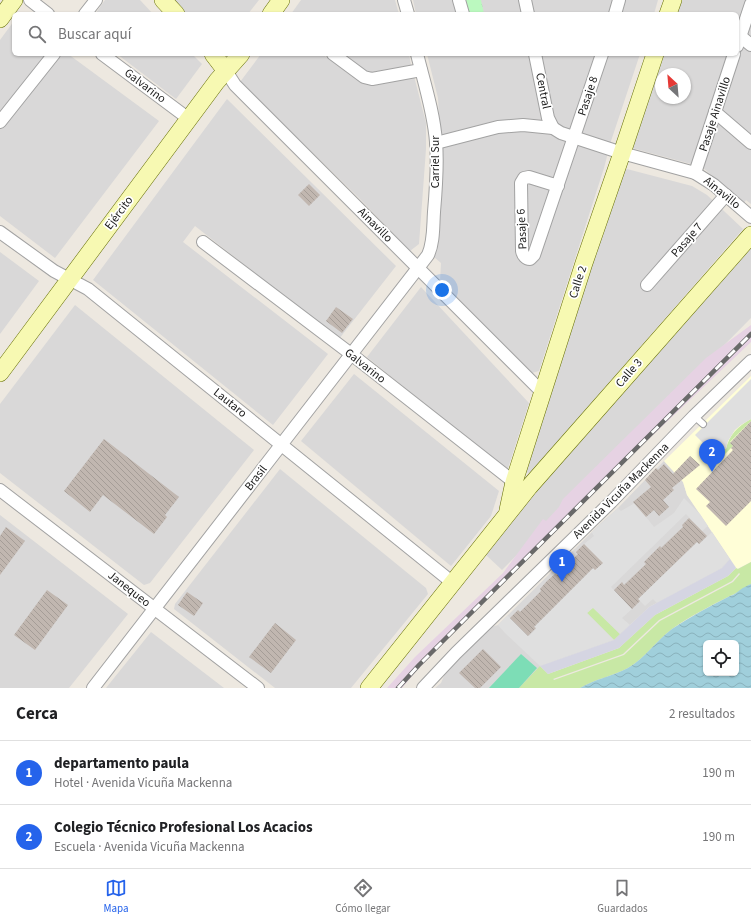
<!DOCTYPE html>
<html lang="es">
<meta charset="utf-8">
<style>
:root{--surface:#fff;--page:#f2f2f2;--text:#202124;--muted:#757577;--line:#e0e0e0;--accent:#2563eb}
body{margin:0;font-family:"Source Sans 3",sans-serif;background:var(--page);color:var(--text)}
.controls{position:absolute;right:12px;bottom:12px;display:grid;overflow:hidden;border-radius:6px;box-shadow:0 1px 3px #0004}
.controls button{width:36px;height:36px;display:grid;place-items:center;padding:0;border:0;border-bottom:1px solid var(--line);background:var(--surface);color:var(--text);font:20px sans-serif}
.compass{position:absolute;left:655px;top:68px;width:36px;height:36px;border-radius:50%;background:var(--surface);box-shadow:0 1px 3px #0004;rotate:334deg}
.you{position:absolute;left:442px;top:290px;width:14px;height:14px;margin:-10px;border:3px solid #fff;border-radius:50%;background:#1a73e8;box-shadow:0 0 0 6px #1a73e833}
.badge{display:grid;place-items:center;width:26px;height:26px;border-radius:50%;background:var(--accent);color:#fff;font-size:13px;font-weight:700}
.pin{position:absolute;translate:-50% -33px;filter:drop-shadow(0 1px 2px #0008)}
.pin::after{content:'';position:absolute;top:21px;width:14px;height:12px;background:inherit;clip-path:polygon(0 0,100% 0,50% 100%)}
.list{margin:0;padding:0;list-style:none}
h2{display:flex;justify-content:space-between;align-items:center;height:52px;margin:0;padding:0 16px;font-size:17px}
h2 small{font-size:13px;font-weight:400;color:var(--muted)}
.list li{display:grid;grid-template-columns:26px 1fr auto;gap:12px;align-items:center;box-sizing:border-box;height:64px;padding:0 16px;border-top:1px solid var(--line)}
.list b{display:block;font-size:15px;white-space:nowrap}
.list p{margin:0;font-size:13px;white-space:nowrap;color:var(--muted)}
.list em{font-size:13px;font-style:normal;color:var(--muted)}
.icon{flex:none;width:22px;height:22px;fill:none;stroke:currentColor;stroke-width:2;stroke-linecap:round;stroke-linejoin:round}
.map{position:relative;flex:none;width:751px;height:688px;overflow:hidden}
.search{position:absolute;background:var(--surface);box-shadow:0 1px 3px #0004;left:12px;right:12px;top:12px;height:44px;display:flex;align-items:center;gap:10px;box-sizing:border-box;padding:0 14px;border-radius:6px;color:var(--muted);font-size:15px}
.sheet{height:180px;background:var(--surface)}
nav{display:flex;justify-content:space-around;align-items:center;box-sizing:border-box;height:56px;border-top:1px solid var(--line);background:var(--surface);font-size:11px;color:var(--muted)}
nav a{display:grid;justify-items:center;gap:2px}
nav .on{color:var(--accent)}
.map>svg:first-child{display:block}
</style>
<div class="map">
<svg width="751" height="688" viewBox="0 0 751 688">
<defs>
<pattern id="park-tufts" width="24" height="20" patternUnits="userSpaceOnUse"><rect width="24" height="20" fill="#bbf9bf"/><path d="M3 7l-1-3M5 7V3M7 7l1-3M15 17l-1-3M17 17v-4M19 17l1-3" fill="none" stroke="#a0d5a4"/></pattern>
<pattern id="water-waves" width="16" height="10" patternUnits="userSpaceOnUse"><rect width="16" height="10" fill="#a0cfdb"/><path d="M0 5q4-4 8 0t8 0" fill="none" stroke="#89b1bb"/></pattern>
<pattern id="building-back-hatch" width="6" height="6" patternUnits="userSpaceOnUse"><rect width="6" height="6" fill="#c1b7b0"/><path d="M-1 5l2 2M0 0l6 6M5-1l2 2" fill="none" stroke="#a59d97"/></pattern>
</defs>
<rect width="100%" height="100%" fill="#ede8e0"/>
<!-- residential -->
<g fill="#d9d8d8" fill-rule="evenodd">
<path d="M105 0H140L153 14H95Z"/>
<path d="M171 0H259L248 14H185Z"/>
<path d="M301 0H395L399 14H291Z"/>
<path d="M413 0H658L654 14H416Z"/>
<path d="M676 0H751V204L746 200 744 203 702 167 632 148 659 54H737V14H672ZM661 74H685V98H661Z"/>
<path d="M14 21V54H68L159 121 55 258 0 216V40Z"/>
<path d="M117 54H192L202 64 176 99Z"/>
<path d="M261 54H322L364 84 375 85 414 76 426 123V149L419 244 410 251 359 198 240 82Z"/>
<path d="M336 54H409L411 65 369 74Z"/>
<path d="M427 54H640L611 141 604 168 539 371 532 373 440 281 441 263 434 257 440 137 438 98Z"/>
<path d="M227 99 396 266 339 339 195 226 183 242 328 354 273 425 93 280Z"/>
<path d="M627 169 692 186 707 195 743 229 530 473 520 471 620 172Z"/>
<path d="M751 241V318L502 570 486 555 520 508Z"/>
<path d="M0 252 39 281 0 334Z"/>
<path d="M421 287 529 403 507 471 367 357Z"/>
<path d="M75 305 254 450 150 583 144 585 0 473V404Z"/>
<path d="M354 374 499 491 491 516 451 566 301 441Z"/>
<path d="M664 461 683 482 687 495 730 559 722 568 649 607 614 640 540 666 554 680 542 688H435L441 683 446 671 491 627 498 625 601 523 618 508 645 480Z"/>
<path d="M280 469 426 588 428 594 351 688H275L174 609 175 604Z"/>
<path d="M0 515 128 614 69 688H0Z"/>
<path d="M151 632 224 688H106Z"/>
</g>
<!-- industrial -->
<path fill="#e6d2e3" d="M751 325V342L635 452 450 636 417 670 402 688H387L415 657 503 573 543 519 546 521 559 507 563 499 706 358Z"/>
<!-- education -->
<path fill="#fffed7" d="M751 376V562L737 569 687 495 683 482 664 461Z"/>
<!-- grass -->
<g fill="#c8e8a5" fill-rule="evenodd">
<path d="M751 419V421L730 442 733 446 720 459 718 458 721 448 726 449C729 435 738 426 751 419Z"/>
<path d="M751 562V584C744 588 737 593 730 596 710 606 690 616 672 629 656 641 645 658 628 668 613 676 595 679 580 688H519L540 666 548 674 619 648 655 615 728 576 736 568 738 569ZM739 573 740 574 733 582 660 621 624 655 554 680 553 679 623 654 659 620 732 581Z"/>
<path d="M593 607 620 634 614 640 587 613Z"/>
</g>
<!-- park -->
<path fill="url(#park-tufts)" d="M465 0H481L484 14H468Z"/>
<!-- pitch -->
<path fill="#7dddb6" d="M521 654 537 668 519 688H489Z"/>
<!-- parking -->
<g fill="#dfdfdf">
<path d="M751 379V419L741 425 735 430 728 441 726 449 721 448 718 458 695 435Z"/>
<path d="M684 498 700 514 708 526 702 531 686 514 611 587 632 609 622 618 630 625 620 634 593 608 587 613 614 640 540 666 505 633 498 625 508 615V616L529 636 536 629 534 627 593 568 595 570 602 563 584 544 594 536 592 533V532L618 508 621 511 635 503 646 517 654 527 674 513Z"/>
<path d="M712 532 730 559 722 568 657 603 653 599 645 606 638 599 697 542 699 544Z"/>
</g>
<!-- plaza -->
<path fill="#d5d5e2" d="M730 559 736 568 728 576 655 615 619 648 548 674 540 666 614 640 649 607 722 568Z"/>
<!-- water -->
<path fill="url(#water-waves)" fill-rule="evenodd" d="M751 584V688H580C595 679 613 676 628 668 645 658 656 641 672 629 690 617 710 606 730 596 734 595 737 592 740 590 744 587 747 586 751 584ZM706 643H736V673H706Z"/>
<!-- building -->
<g fill="url(#building-back-hatch)">
<path d="M309 184 320 195 309 206 298 195Z"/>
<path d="M336 307 353 319 342 333 326 321Z"/>
<path d="M751 421V501L726 526 706 506 710 502 696 489 733 450 731 448 733 446 730 443Z"/>
<path d="M104 439 179 497 165 515 167 517 154 534 103 495 90 512 64 491Z"/>
<path d="M690 456 700 465 672 488 674 490 663 500 669 507 659 516 654 510 646 517 633 502 651 487 645 480 656 468 658 470 664 464 673 474Z"/>
<path d="M689 518 707 536 699 544 697 542 638 599 640 601 632 609 614 590 622 582 624 585 646 564 644 562 660 546 661 548 683 527 682 525Z"/>
<path d="M6 527 25 541 0 575V536Z"/>
<path d="M584 544 603 563 595 570 593 568 534 627 536 628 528 636 510 618 518 610 520 612 541 591 540 589 547 581 555 574 557 575 578 554 576 552Z"/>
<path d="M47 590 68 605 35 650 14 635Z"/>
<path d="M187 592 203 603 194 616 178 605Z"/>
<path d="M275 623 296 640 271 673 249 657Z"/>
<path d="M483 649 501 667 480 688H475L459 673Z"/>
</g>
<g fill="none" stroke-linecap="round" stroke-linejoin="round">
<!-- lane casing -->
<g stroke="#a2a2a2" stroke-width="8">
<path id="lane" d="M694 416 703 424"/>
</g>
<!-- street casing -->
<g stroke="#a2a2a2" stroke-width="14">
<g id="street">
<path d="M30 0 48 14"/>
<path d="M404 0 408 14"/>
<path d="M459 0 463 14"/>
<path d="M525 0 528 14"/>
<path d="M85 14 96 0"/>
<path d="M615 14 619 0"/>
<path d="M740 36 751 45"/>
<path d="M737 46 751 4"/>
<path d="M102 54 189 119"/>
<path d="M333 54 364 77 372 79 421 70"/>
<path d="M535 54 548 118 553 128"/>
<path d="M226 71 235 85 542 392"/>
<path d="M715 112 751 143"/>
<path d="M0 122 54 54"/>
<path d="M436 143 498 127 523 125 553 128 561 133 622 153 695 173 714 185 751 217"/>
<path d="M695 173 734 54"/>
<path d="M558 186 529 177 524 178 521 183 522 251C523 256 526 259 530 259L534 255 602 54"/>
<path d="M0 232 54 271 88 289 453 583"/>
<path d="M203 242 351 354 514 482"/>
<path d="M647 285 726 195"/>
<path d="M0 490 258 688"/>
<path d="M93 688 428 255C434 242 433 226 434 212 436 189 438 165 436 142 434 113 424 82 417 54"/>
<path d="M423 688 456 653 611 502 694 416 751 361"/>
</g>
</g>
<!-- secondary casing -->
<g stroke="#666f05" stroke-width="18">
<g id="secondary">
<path d="M163 0 176 14"/>
<path d="M271 14 281 0"/>
<path d="M668 14 673 0"/>
<path d="M0 19 14 0"/>
<path d="M213 54 226 71"/>
<path d="M0 373 217 81 241 54"/>
<path d="M508 510 514 482 584 263 622 153 655 54"/>
<path d="M369 688 529 487 751 235"/>
</g>
</g>
<!-- lane -->
<use href="#lane" stroke="#fff" stroke-width="6"/>
<!-- street -->
<use href="#street" stroke="#fff" stroke-width="12"/>
<!-- secondary -->
<use href="#secondary" stroke="#f7f9b2" stroke-width="17"/>
<!-- rail casing -->
<g stroke="#696969" stroke-width="4.5">
<path id="rail" d="M398 688 419 665 455 629 751 334"/>
</g>
<!-- rail -->
<use href="#rail" stroke="#fff" stroke-width="3" stroke-dasharray="9" stroke-linecap="butt"/>
</g>
<g text-anchor="middle" dominant-baseline="central" stroke-width="3.5" stroke-linejoin="round" paint-order="stroke">
<!-- street labels -->
<g font-size="12" fill="#1b1b1b" stroke="#fff">
<text transform="translate(145 86) rotate(37)">Galvarino</text>
<text transform="translate(543 91) rotate(79)">Central</text>
<text transform="translate(588 96) rotate(-72)">Pasaje 8</text>
<text transform="translate(715 114) rotate(-72)">Pasaje Ainavillo</text>
<text transform="translate(435 162) rotate(-90)">Carriel Sur</text>
<text transform="translate(722 193) rotate(39)">Ainavillo</text>
<text transform="translate(119 213) rotate(-53)">Ejército</text>
<text transform="translate(375 225) rotate(45)">Ainavillo</text>
<text transform="translate(522 229) rotate(-93)">Pasaje 6</text>
<text transform="translate(687 240) rotate(-49)">Pasaje 7</text>
<text transform="translate(578 282) rotate(-72)">Calle 2</text>
<text transform="translate(365 366) rotate(38)">Galvarino</text>
<text transform="translate(629 373) rotate(-49)">Calle 3</text>
<text transform="translate(230 403) rotate(39)">Lautaro</text>
<text transform="translate(256 478) rotate(-52)">Brasil</text>
<text transform="translate(621 491) rotate(-45)">Avenida Vicuña Mackenna</text>
<text transform="translate(129 589) rotate(38)">Janequeo</text>
</g>
</g>
</svg>
<div class="controls">
<button><svg class="icon" aria-label="locate" viewBox="0 0 24 24"><circle cx="12" cy="12" r="6"/><path d="M12 2v4M12 18v4M2 12h4M18 12h4"/></svg></button>
</div>
<svg class="compass" viewBox="-18 -18 36 36"><path d="M0-13l5 13h-10z" fill="#e53935"/><path d="M0 13l5-13h-10z" fill="#757577"/></svg>
<div class="you"></div>
<div class="pin badge" style="left:562px;top:582px">1</div>
<div class="pin badge" style="left:712px;top:472px">2</div>
<div class="search"><svg class="icon" aria-label="search" viewBox="0 0 24 24"><circle cx="10" cy="10" r="6"/><path d="M15 15l6 6"/></svg>Buscar aquí</div>
</div>
<section class="sheet">
<h2>Cerca<small>2 resultados</small></h2>
<ul class="list">
<li><span class="badge">1</span><div><b>departamento paula</b><p>Hotel · Avenida Vicuña Mackenna</p></div><em>190 m</em></li>
<li><span class="badge">2</span><div><b>Colegio Técnico Profesional Los Acacios</b><p>Escuela · Avenida Vicuña Mackenna</p></div><em>190 m</em></li>
</ul>
</section>
<nav>
<a class="on"><svg class="icon" aria-label="map" viewBox="0 0 24 24"><path d="M3 6l6-2 6 2 6-2v14l-6 2-6-2-6 2zM9 4v14M15 6v14"/></svg>Mapa</a>
<a><svg class="icon" aria-label="directions" viewBox="0 0 24 24"><path d="M12 3l9 9-9 9-9-9zM9 14v-3h6M13 9l2 2-2 2"/></svg>Cómo llegar</a>
<a><svg class="icon" aria-label="saved" viewBox="0 0 24 24"><path d="M7 4h10v16l-5-4-5 4z"/></svg>Guardados</a>
</nav>
